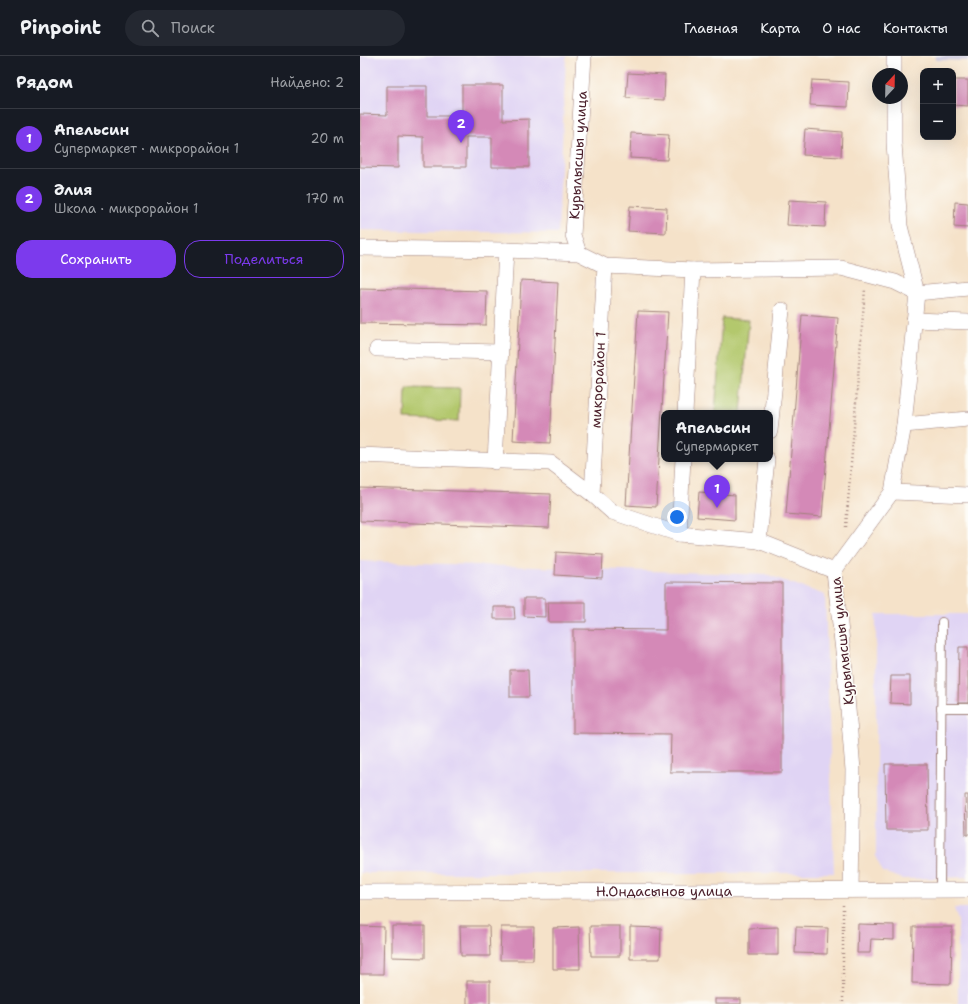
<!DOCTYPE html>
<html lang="ru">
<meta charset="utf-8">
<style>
:root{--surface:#171b24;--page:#242831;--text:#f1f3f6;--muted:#9ea1a6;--line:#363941;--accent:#7c3aed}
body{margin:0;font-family:"Shantell Sans",sans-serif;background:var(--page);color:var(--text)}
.controls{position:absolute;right:12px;top:12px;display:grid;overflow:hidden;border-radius:8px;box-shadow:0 4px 16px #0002}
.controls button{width:36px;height:36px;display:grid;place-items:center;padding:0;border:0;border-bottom:1px solid var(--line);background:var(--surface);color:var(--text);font:20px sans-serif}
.compass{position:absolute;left:512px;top:12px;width:36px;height:36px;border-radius:50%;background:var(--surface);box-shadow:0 4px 16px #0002;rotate:22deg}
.you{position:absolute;left:317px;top:461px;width:14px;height:14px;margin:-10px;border:3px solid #fff;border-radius:50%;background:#1a73e8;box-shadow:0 0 0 6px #1a73e833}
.badge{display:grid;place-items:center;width:26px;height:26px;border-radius:50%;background:var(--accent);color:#fff;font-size:13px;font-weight:700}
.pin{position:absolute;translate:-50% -33px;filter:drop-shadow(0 1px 2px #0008)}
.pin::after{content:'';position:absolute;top:21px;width:14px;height:12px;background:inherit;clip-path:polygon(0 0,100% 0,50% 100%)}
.popup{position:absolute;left:301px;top:354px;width:112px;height:52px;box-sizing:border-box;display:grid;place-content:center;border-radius:8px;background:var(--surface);filter:drop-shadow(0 1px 3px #0005);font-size:13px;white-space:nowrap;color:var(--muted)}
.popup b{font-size:15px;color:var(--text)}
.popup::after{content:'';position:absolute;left:50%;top:100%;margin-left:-8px;border:8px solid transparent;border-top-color:var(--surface)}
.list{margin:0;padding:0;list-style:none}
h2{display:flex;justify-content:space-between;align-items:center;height:52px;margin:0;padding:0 16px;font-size:17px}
h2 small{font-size:13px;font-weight:400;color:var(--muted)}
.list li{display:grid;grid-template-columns:26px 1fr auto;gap:12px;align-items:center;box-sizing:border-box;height:60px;padding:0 16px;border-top:1px solid var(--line)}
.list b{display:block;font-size:15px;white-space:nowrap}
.list p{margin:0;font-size:13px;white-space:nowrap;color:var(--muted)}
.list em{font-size:13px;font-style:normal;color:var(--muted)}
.actions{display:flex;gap:8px;padding:12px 16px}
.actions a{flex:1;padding:9px 0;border:1px solid var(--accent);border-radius:16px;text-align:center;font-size:14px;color:var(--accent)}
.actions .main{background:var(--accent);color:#fff}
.icon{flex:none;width:22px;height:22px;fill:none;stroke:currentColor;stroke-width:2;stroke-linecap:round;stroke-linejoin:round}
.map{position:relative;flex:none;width:608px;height:948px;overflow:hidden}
header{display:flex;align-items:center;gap:24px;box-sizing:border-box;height:56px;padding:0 20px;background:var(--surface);border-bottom:1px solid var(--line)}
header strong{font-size:19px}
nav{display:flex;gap:22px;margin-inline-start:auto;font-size:14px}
.search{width:280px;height:36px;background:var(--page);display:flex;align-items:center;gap:10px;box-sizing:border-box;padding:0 14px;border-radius:22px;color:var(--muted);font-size:15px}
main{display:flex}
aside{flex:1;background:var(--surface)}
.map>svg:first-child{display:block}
</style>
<header>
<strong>Pinpoint</strong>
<div class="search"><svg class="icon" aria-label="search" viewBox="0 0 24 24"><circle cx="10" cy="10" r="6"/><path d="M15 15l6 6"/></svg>Поиск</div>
<nav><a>Главная</a><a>Карта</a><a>О нас</a><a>Контакты</a></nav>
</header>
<main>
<aside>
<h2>Рядом<small>Найдено: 2</small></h2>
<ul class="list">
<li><span class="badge">1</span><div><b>Апельсин</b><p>Супермаркет · микрорайон 1</p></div><em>20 m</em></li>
<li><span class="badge">2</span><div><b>Әлия</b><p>Школа · микрорайон 1</p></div><em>170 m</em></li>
</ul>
<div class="actions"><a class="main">Сохранить</a><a>Поделиться</a></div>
</aside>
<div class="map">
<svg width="608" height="948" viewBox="0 0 608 948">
<rect width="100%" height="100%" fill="#fdfcf7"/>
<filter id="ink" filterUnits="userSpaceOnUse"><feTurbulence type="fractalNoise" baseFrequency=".025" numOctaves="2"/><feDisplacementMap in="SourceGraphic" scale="8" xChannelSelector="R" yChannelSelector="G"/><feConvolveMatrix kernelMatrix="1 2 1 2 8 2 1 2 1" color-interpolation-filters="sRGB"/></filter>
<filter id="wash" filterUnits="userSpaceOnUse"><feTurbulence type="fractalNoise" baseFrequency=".012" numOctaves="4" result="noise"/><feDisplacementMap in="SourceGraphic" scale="16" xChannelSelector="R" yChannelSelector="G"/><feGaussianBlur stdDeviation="0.9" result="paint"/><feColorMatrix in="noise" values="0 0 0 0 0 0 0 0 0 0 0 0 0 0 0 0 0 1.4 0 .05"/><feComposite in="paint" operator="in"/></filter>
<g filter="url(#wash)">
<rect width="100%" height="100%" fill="#f5e2c9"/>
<!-- built -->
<g fill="#e0d4f4">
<path d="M0 0H206L198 177 0 174Z"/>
<path d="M0 505 408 519 465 539 474 817H0Z"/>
<path d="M516 558H608V821L543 823 523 816 516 802Z"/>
<path d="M594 852H608V948H598V865Z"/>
</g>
<!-- industrial -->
<path fill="#c4c0db" d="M576 0H608V5L575 4Z"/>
<!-- green -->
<g fill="#b3c86d" stroke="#7e744c">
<path d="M362 262 389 264 381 357H355Z"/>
<path d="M46 331 100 332 99 365 45 363Z"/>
</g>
<g id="blocks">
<!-- building -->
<g fill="#d489b7">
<path d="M268 17 305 19 304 44 266 42Z"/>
<path d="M452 24 489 26 488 51 450 49Z"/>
<path d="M593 24H608V50L593 49Z"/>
<path d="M102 29H143V64L169 63V111H132V81H106V111H63V81L38 80V112L0 111V58L27 59V30H67V60H102Z"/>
<path d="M445 73 482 76 481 101 443 99Z"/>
<path d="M271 77 309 79 307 104 270 102Z"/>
<path d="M429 144 466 146 465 171 427 169Z"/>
<path d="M595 146 608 147V172L594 171Z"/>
<path d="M270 150 307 152 306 177 268 175Z"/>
<path d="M161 224 198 226 190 387 153 385Z"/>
<path d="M0 232 127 235 126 269 0 267Z"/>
<path d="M278 255 308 256 296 451 266 449Z"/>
<path d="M442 259 478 262 462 461 426 458Z"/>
<path d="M0 432 191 438 189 472 0 465Z"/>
<path d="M339 436 375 439V464L337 461Z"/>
<path d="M196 496 243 499 242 522 195 519Z"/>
<path d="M306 526 422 527V716H310L311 678 213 677V573L306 574Z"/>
<path d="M164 542H185V561L164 560Z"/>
<path d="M188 546H226V566H189Z"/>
<path d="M134 551H154L155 563H134Z"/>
<path d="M599 591H608V647H598Z"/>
<path d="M150 614H168L169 641H150Z"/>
<path d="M531 620H550V648L530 647Z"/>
<path d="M525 708H567L568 774H526Z"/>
<path d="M605 739H608V779H606Z"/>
<path d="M498 868 534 869V884L511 883 510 897H497Z"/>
<path d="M0 870 24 871 23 918H0Z"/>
<path d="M32 870H65V902L32 901Z"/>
<path d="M100 870H129L130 900H101Z"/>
<path d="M230 870H260V900H231Z"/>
<path d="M141 871H174L173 904H140Z"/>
<path d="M219 871 220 913H193V872Z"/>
<path d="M270 871 301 872 300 903H270Z"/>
<path d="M418 871V899H389V872Z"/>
<path d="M436 871 468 872 467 898 435 897Z"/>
<path d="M553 871H592L591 928 552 927Z"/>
<rect x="107" y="925" width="23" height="23"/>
<rect x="355" y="943" width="26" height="5"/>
</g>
</g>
</g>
<g filter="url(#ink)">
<use href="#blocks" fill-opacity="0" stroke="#a0807a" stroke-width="1"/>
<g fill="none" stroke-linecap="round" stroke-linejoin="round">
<!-- service casing -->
<g stroke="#a0807a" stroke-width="10">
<g id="service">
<path d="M581 652H608"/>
<path d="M580 834 582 566"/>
</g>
</g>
<!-- minor casing -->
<g stroke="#a0807a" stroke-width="16">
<g id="minor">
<path d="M534 0V18"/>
<path d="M0 192 146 194 219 197 245 210 333 214 481 212 535 226 557 237 608 232"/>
<path id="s1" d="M219 197 213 179 224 0"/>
<path d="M245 210 232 438 252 456 319 478 399 485"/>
<path d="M554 264 608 266"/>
<path d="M17 293 139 296"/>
<path d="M325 357 333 214"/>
<path d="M544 369 608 363"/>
<path d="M410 375 422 254"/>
<path d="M0 399 191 407 232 438"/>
<path d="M407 403 399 485 474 515"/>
<path d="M135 406 146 194"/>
<path d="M532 436 608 439"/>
<path d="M319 478 323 403"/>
<path d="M491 834 493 714 484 604 474 515 532 436 544 369 557 237 540 170 534 87V42"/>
<path id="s2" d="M0 836 608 834"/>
</g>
</g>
<!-- path -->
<g stroke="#a0807a" stroke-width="2.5" stroke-dasharray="1 3" stroke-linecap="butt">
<path d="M486 471 505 233"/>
<path d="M483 849V948"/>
</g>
<!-- service -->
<use href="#service" stroke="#fff" stroke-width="8"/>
<!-- minor -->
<use href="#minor" stroke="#fff" stroke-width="15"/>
</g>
</g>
<g text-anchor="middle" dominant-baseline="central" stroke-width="3" stroke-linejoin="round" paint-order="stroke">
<!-- street labels -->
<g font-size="14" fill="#4a1f2b" stroke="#fdfcf7">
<text stroke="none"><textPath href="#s1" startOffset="99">Курылысшы улица</textPath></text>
<text transform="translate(238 324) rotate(-87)">микрорайон 1</text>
<text transform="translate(482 585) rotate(-96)">Курылысшы улица</text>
<text stroke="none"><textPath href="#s2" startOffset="304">Н.Ондасынов улица</textPath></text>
</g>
</g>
</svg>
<div class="controls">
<button>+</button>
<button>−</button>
</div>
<svg class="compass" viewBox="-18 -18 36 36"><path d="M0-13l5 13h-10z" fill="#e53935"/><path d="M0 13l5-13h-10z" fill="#9ea1a6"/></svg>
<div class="you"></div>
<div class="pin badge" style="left:357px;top:452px">1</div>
<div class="popup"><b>Апельсин</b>Супермаркет</div>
<div class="pin badge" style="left:101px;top:87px">2</div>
</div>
</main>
